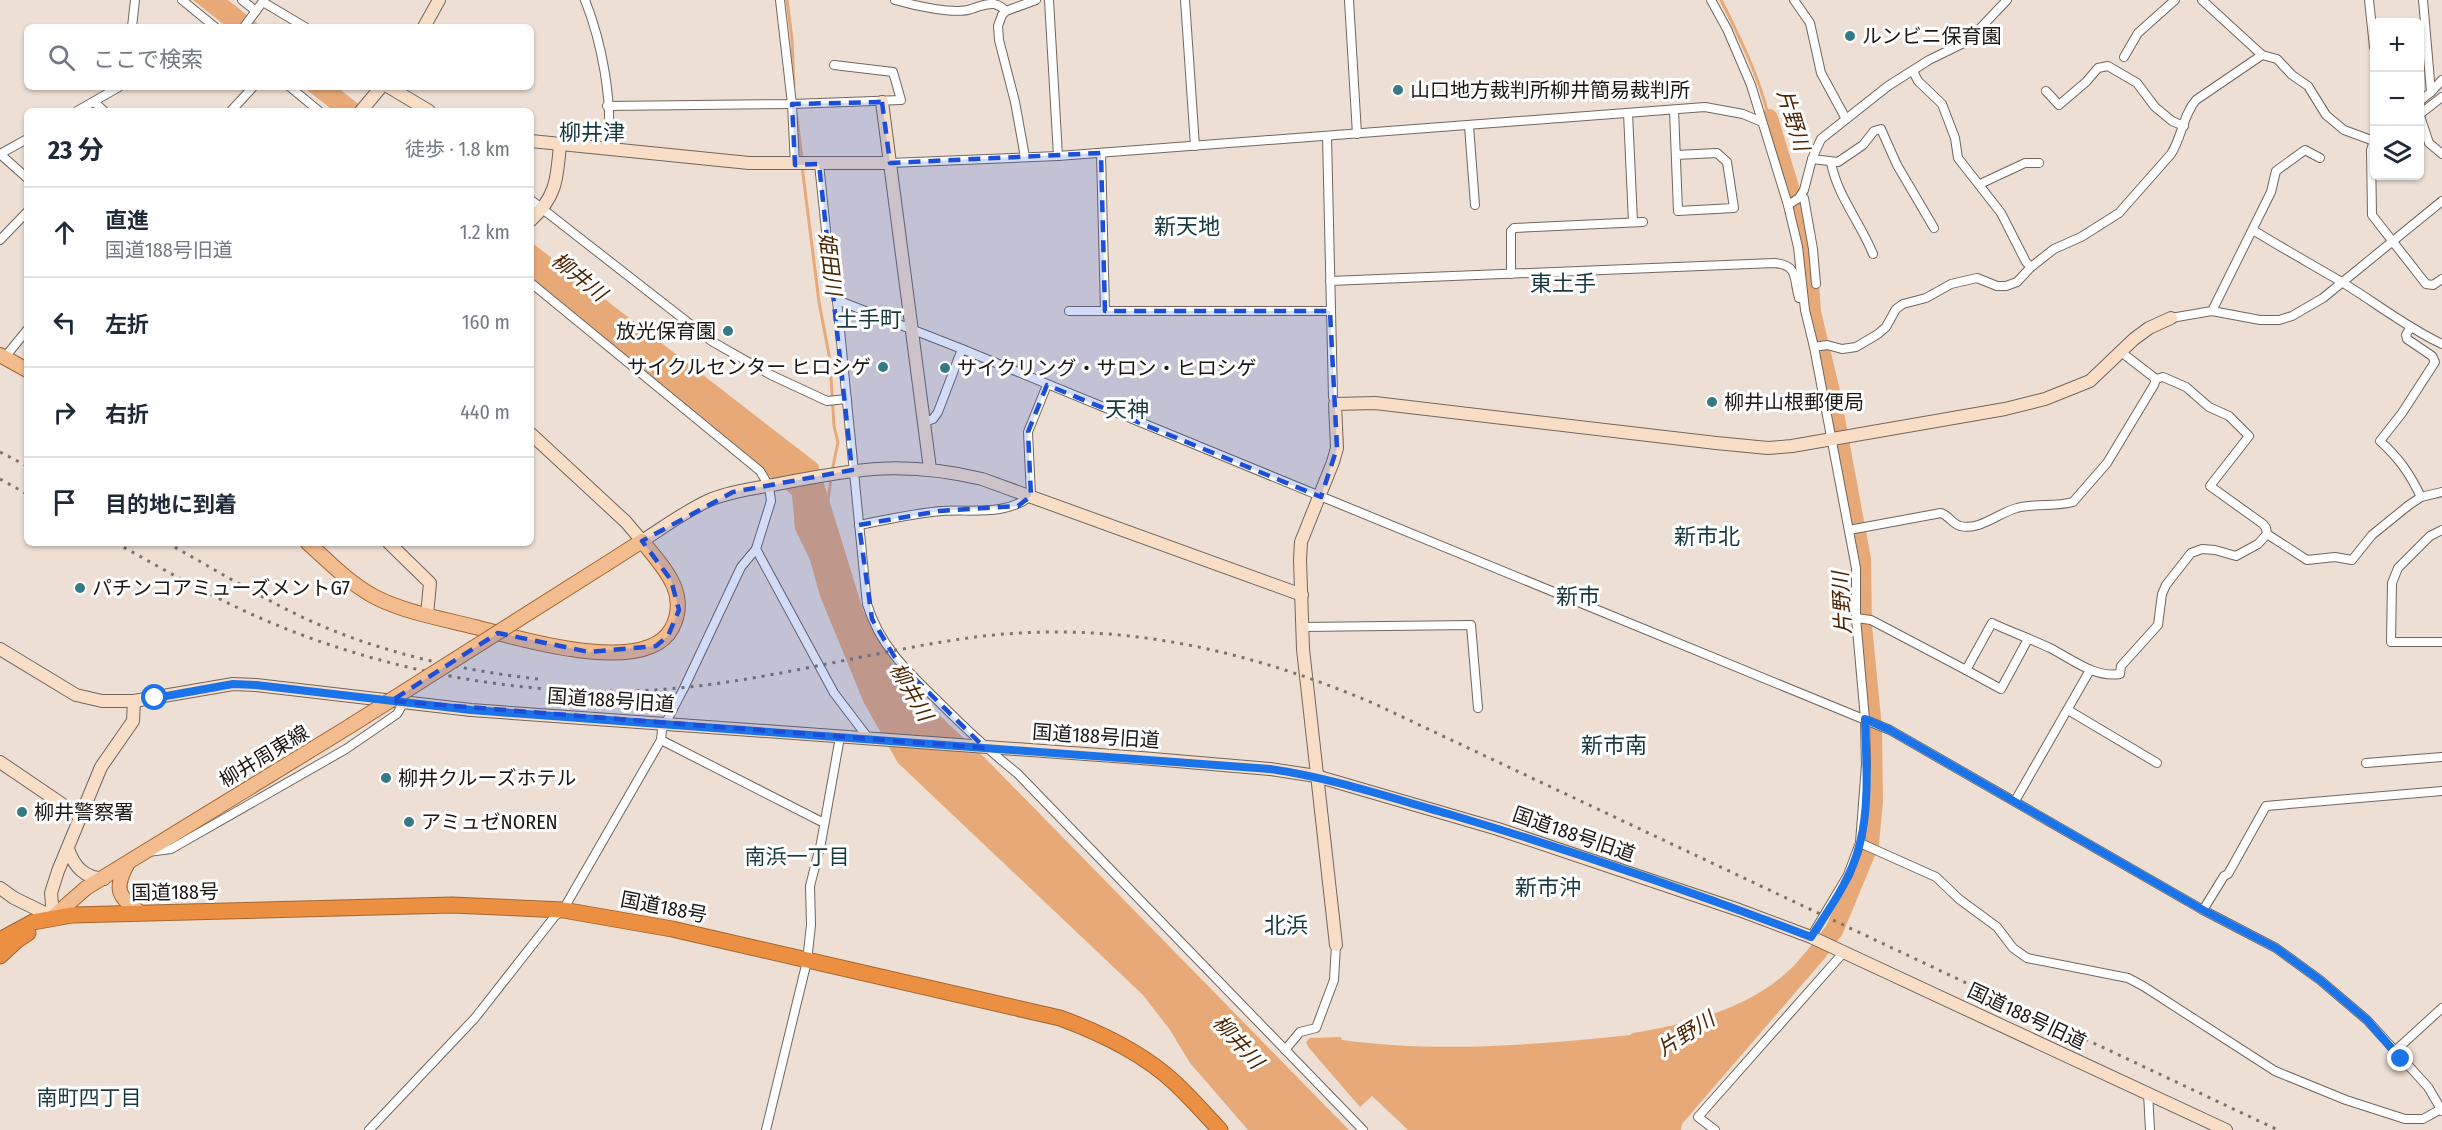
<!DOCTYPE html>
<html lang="ja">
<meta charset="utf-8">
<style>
:root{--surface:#fff;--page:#f6f6f7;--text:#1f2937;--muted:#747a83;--line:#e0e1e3}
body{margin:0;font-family:"Fira Sans Condensed","Noto Sans JP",sans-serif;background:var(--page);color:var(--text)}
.controls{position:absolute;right:18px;top:18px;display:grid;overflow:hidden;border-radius:9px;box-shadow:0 2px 4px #0004}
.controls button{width:54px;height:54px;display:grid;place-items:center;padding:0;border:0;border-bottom:2px solid var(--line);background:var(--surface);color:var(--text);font:30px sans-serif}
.stop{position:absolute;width:18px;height:18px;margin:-14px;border:4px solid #1a73e8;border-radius:50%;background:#fff}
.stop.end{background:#1a73e8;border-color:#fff;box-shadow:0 2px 6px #0008}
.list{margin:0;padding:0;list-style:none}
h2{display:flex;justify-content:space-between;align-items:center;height:78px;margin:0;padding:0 24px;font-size:26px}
h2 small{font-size:20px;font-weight:400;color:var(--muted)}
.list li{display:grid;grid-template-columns:39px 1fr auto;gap:18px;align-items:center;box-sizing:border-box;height:90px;padding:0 24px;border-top:2px solid var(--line)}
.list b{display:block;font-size:22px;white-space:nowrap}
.list p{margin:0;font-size:20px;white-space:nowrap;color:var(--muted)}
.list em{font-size:20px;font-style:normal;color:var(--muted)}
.icon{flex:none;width:33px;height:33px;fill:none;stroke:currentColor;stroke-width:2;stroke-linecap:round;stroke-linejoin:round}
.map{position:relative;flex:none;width:2442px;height:1130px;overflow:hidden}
.search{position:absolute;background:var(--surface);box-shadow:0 2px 4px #0004;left:24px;top:24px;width:510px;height:66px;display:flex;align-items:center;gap:15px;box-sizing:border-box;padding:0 21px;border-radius:9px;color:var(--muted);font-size:22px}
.panel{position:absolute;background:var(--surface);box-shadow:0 2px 4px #0004;left:24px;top:108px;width:510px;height:438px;border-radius:9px}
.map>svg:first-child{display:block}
</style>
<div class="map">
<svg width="2442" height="1130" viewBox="0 0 2442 1130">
<rect width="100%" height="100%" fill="#eddfd4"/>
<!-- water -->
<g fill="#e8a979">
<path d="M193 0H228L262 27H227Z"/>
<path d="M303 87H337L367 111H334Z"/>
<path d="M531 242 818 464 863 610 892 662 936 712 989 762 1349 1130H1248L1190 1063 1170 1030 1143 995 898 763 864 703 820 596 810 560 795 529 792 495 531 277Z"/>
<path d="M1838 909 1850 911 1842 934 1825 958 1682 1124 1681 1130H1408L1372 1096 1360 1107 1309 1048 1306 1042 1310 1038 1341 1037 1342 1040C1437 1053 1536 1045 1630 1035L1633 1033C1692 1023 1758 1007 1799 960 1813 944 1826 926 1838 909Z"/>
</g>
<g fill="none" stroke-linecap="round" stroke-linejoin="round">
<!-- stream -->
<g stroke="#e8a979" stroke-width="3">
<path d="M787 0 792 39 794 85"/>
<path d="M1721 0C1740 38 1759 76 1769 118"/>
<path d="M797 118 802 159"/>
<path d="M802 166 819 302 830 360 834 426 838 442 832 471"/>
<path d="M828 501 831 478"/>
</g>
<!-- river -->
<path stroke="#e8a979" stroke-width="18" d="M1769 118 1797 210 1808 256 1812 312 1830 387 1862 559 1863 626 1873 728 1874 801 1870 844 1834 931"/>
<!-- street casing -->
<g stroke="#72665d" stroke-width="10">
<g id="street">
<path d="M182 0 215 27"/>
<path d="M242 0 256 11"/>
<path d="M585 0C602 43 613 101 608 147"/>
<path d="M780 0 792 104 795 165"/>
<path d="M895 0C912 5 955 15 971 9 979 7 984 3 994 4 999 5 1003 8 1006 11"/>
<path d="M1049 0 1058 156"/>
<path d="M1185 0 1195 146"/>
<path d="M1349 0 1357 134"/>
<path d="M1711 0 1727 29 1751 85 1788 205 1798 247 1805 310 1814 347 1856 568V618L1865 719 1866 765 1860 843 1848 875 1811 937"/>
<path d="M1794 0 1810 23 1821 73 1846 119"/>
<path d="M2369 0 2374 47"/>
<path d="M263 2 305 27"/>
<path d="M132 27 135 0"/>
<path d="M244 27 264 0"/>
<path d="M2262 55 2277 59 2292 75 2308 86 2326 115 2344 130 2374 141"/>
<path d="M2124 57 2138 33 2175 0"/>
<path d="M1913 71 1918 81 1942 104 1955 138 1958 158 2001 213 2026 262 2031 267"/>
<path d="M290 87 319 111"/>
<path d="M2046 91 2059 105 2086 82 2098 68 2108 66 2137 83 2155 107 2172 121 2184 126"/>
<path d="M2431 92 2442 80"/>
<path d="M2420 101 2431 92 2423 0"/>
<path d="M94 102 104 111"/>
<path d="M607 106 792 104 901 100 893 72 834 65"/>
<path d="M1674 110 1678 211 1734 208 1727 162 1717 153 1676 155"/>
<path d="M77 111 119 87"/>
<path d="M231 111 253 87"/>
<path d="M1628 113 1633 222"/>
<path d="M2420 114 2442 97"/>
<path d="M2420 116 2429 143 2442 154"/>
<path d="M1469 126 1475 205"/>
<path d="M1327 136 1333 397 1335 404"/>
<path d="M2374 141 2371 150 2372 215 2426 284 2433 285 2442 279"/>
<path d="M1101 153 1105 311"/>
<path d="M0 154 27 178"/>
<path d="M0 154 27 139"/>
<path d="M1025 157 1015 102 999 40 998 26 1002 15 1006 11 1036 0"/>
<path d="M1812 159 1838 162 1863 145 1874 131 1881 129 1897 165 1934 228"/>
<path d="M890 163 1058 156 1705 107 1743 114 1762 122"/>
<path d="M1831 163C1838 197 1860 222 1873 254"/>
<path d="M819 164 828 249 837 300 867 604C880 646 907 671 938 701 963 726 989 751 1017 773L1363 1130"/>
<path d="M1980 184 2025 163H2039"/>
<path d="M1801 195 1804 198 1813 249 1816 284"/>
<path d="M531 200 713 342 771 375 827 401 847 399"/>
<path d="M1788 205 1799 198 1804 190 1812 159 1821 139 1888 86 1929 60 1968 41 2007 0"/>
<path d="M2253 230C2282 248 2311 264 2340 281 2375 302 2404 326 2442 344"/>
<path d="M0 240 27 212"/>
<path d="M1511 274V231L1514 228 1643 222"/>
<path d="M1330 281 1774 263C1799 265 1793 278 1799 298"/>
<path d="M837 300 962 349 1890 730 2203 910 2276 948 2320 980 2367 1020 2428 1087 2442 1111"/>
<path d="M1069 311H1330"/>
<path d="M2212 311 2271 192 2276 171 2305 150 2320 158"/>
<path d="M2171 318 2212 311 2260 320H2279L2292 316 2323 298 2442 201"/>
<path d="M2410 328 2406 335 2407 339 2432 356 2435 362 2402 413 2380 441C2399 458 2410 474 2421 497"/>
<path d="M1814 347 1827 345 1842 349 1856 347 1878 334 1886 327 1896 309 1903 304 1926 298 1951 284 1977 278 1997 286H2006L2017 282 2031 267 2054 249 2081 237 2119 213 2171 154C2182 137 2183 115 2196 100L2262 55 2202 0"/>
<path d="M5 357 27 330"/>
<path d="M2156 379 2163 377 2186 387 2209 407 2229 416 2249 436 2210 486 2263 524 2266 528 2267 534"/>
<path d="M924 422 933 419 938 412 962 349"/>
<path d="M859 525C886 520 914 513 942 511 973 509 1005 516 1031 496L1028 432 1047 385"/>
<path d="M1849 530 1941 513C1949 516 1953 524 1960 526 1980 531 2000 512 2017 508 2036 503 2055 507 2073 502L2107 463 2154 385 2156 379 2121 352"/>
<path d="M2442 530 2430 536 2398 568 2392 583 2391 642H2442"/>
<path d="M756 549 834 693 869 739"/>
<path d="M1856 618 1871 620 1966 670 1992 623C2011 632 2031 639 2050 648 2072 659 2094 678 2120 674L2121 666 2158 625 2162 594 2166 585 2191 553 2202 549 2215 550 2236 556 2258 544 2267 534 2307 560 2335 557 2352 560 2372 535 2409 505 2421 497 2442 492"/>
<path d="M1302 627 1471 625 1478 708"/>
<path d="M1966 670 2001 689 2028 639"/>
<path d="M2068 710 2157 763"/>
<path d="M661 740 824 823"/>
<path d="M2366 763 2442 757"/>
<path d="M2015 801 2090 670"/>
<path d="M1860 843 1936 877 1959 899 1997 927 2013 948 2027 958 2128 978 2143 986 2275 1071 2346 1100 2405 1119H2423L2441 1109"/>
<path d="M148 852 171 849 346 749 397 714 404 702"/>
<path d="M2203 910 2224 876 2228 874 2266 806 2442 791"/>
<path d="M1285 1050 1300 1032 1316 1028 1334 980 1336 945"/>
<path d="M2395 1051 2442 1008"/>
<path d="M2148 1093 2150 1130"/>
<path d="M369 1130 475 1018 555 916 563 910 661 740 662 730 684 688 741 567 756 549 771 501 769 486 760 471 531 283"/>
<path d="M766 1130 807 961 811 925 810 886 821 843 840 737"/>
<path d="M1715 1130 1698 1117 1844 952"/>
</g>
</g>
<!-- secondary casing -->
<g stroke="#72665d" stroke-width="14">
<g id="secondary">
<path d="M424 27 439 0"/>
<path d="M389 87 429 111"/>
<path d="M882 102 930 469"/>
<path d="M361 111 381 87"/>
<path d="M531 141 749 163H890"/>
<path d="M531 220C557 196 557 178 560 144"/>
<path d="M531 434 626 522 642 541C664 527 688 509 712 499 735 490 759 488 783 483 859 468 905 461 982 479L1302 595"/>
<path d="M389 543 430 583 427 615"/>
<path d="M0 649 76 695 102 701H134L233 684 256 685 471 710 1141 758 1270 769 1316 776 1498 829 1739 910 1811 937 2226 1130"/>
<path d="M0 762 81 817"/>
<path d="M68 849C75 868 84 877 104 879"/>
<path d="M0 888 14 898 53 917"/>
<path d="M53 917 51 893 58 871 101 767 133 721 134 701"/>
<path d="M1336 945 1303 649 1300 560 1301 542 1333 462 1337 448 1335 404 1375 403 1716 443 1768 448 1792 446 2005 409 2045 399 2090 381 2134 339 2149 328 2171 318"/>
</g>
</g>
<!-- primary casing -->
<g stroke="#a36632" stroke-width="16">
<g id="primary">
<path d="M0 355 27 370"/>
<path d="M308 543C329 562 349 583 375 597 404 612 443 619 475 627 518 638 646 678 672 628 690 593 663 567 642 541L606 564"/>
<path d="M128 863C113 889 118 897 141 913"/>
<path d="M53 917 86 888 350 726"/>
</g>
</g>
<!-- highway casing -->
<g stroke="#a36632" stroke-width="17">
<g id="highway">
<path d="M0 940 33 922 72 915 452 905 563 910 672 929 1060 1018C1101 1033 1143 1053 1175 1083 1191 1098 1205 1114 1220 1130"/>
<path d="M0 956 16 941 28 933"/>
</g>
</g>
<!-- street -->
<use href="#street" stroke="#fff" stroke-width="8"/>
<!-- secondary -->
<use href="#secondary" stroke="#f9dec7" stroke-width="12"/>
<!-- primary -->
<use href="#primary" stroke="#f3bc8e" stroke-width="14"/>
<!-- highway -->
<use href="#highway" stroke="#eb9043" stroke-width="15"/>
<!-- rail -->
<g stroke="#7d746c" stroke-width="3" stroke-dasharray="3 6" stroke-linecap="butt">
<path d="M0 452 27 466"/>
<path d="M0 479 27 494"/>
<path d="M116 543C154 564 192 586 232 605 351 663 498 695 631 691 738 688 842 658 948 641 1098 616 1237 645 1375 704L2278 1130"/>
<path d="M167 543C211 567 254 594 300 616 373 651 457 670 538 679"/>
</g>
<!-- primary-bridge casing -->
<g stroke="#a36632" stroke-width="16" stroke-linecap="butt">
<path id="primary-bridge" d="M350 726 606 564"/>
</g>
<!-- primary-bridge -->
<use href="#primary-bridge" stroke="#f3bc8e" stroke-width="14"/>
</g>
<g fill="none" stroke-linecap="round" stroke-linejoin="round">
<!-- route -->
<path stroke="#1a73e8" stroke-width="8" d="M155 698 233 684 256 685 471 710 1270 769C1332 778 1391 798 1452 815 1573 851 1693 892 1811 937 1830 908 1852 878 1860 843 1870 805 1866 758 1865 719L1890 730 2203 910 2276 948 2320 980 2367 1020 2401 1059"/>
</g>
<!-- marked area -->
<path fill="#1d4ed8" fill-opacity="0.2" stroke="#1d4ed8" stroke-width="4.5" stroke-dasharray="12 8" stroke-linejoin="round" d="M882 102 890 163 1101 153 1105 311H1330L1337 448 1321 497 1047 385 1028 432 1031 496 1018 506 940 511 859 525 872 619 897 661 985 748 391 701 498 633 589 652 656 646 668 636 679 610 671 580 642 541 733 492 852 470 819 164 795 165 792 104Z"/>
<!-- markers -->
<g fill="#337a84" stroke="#fff" stroke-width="2">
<circle cx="1850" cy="36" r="6"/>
<circle cx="1398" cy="90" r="6"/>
<circle cx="728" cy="331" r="6"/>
<circle cx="883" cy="367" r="6"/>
<circle cx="945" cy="368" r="6"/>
<circle cx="1712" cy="402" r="6"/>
<circle cx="80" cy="588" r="6"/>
<circle cx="386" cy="778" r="6"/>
<circle cx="22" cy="812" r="6"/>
<circle cx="409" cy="822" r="6"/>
</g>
<g text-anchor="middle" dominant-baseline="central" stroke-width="6" stroke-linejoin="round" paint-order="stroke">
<!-- poi labels -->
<g font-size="20" fill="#1c1713" stroke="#fff" text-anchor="start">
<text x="1862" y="36">ルンビニ保育園</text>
<text x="1410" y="90">山口地方裁判所柳井簡易裁判所</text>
<text x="716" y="331" text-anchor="end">放光保育園</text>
<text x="871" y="367" text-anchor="end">サイクルセンター ヒロシゲ</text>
<text x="957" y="368">サイクリング・サロン・ヒロシゲ</text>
<text x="1724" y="402">柳井山根郵便局</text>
<text x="92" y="588">パチンコアミューズメントG7</text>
<text x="398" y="778">柳井クルーズホテル</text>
<text x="34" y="812">柳井警察署</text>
<text x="421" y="822">アミュゼNOREN</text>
</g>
<!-- street labels -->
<g font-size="20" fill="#1c1713" stroke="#fff">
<text transform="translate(611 700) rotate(4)">国道188号旧道</text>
<text transform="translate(1096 736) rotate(4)">国道188号旧道</text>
<text transform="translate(264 756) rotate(-31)">柳井周東線</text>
<text transform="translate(1574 834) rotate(19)">国道188号旧道</text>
<text transform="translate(175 892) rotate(-1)">国道188号</text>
<text transform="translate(664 907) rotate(11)">国道188号</text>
<text transform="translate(2027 1016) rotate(25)">国道188号旧道</text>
</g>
<!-- water labels -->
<g font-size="21" font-style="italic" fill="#4d2500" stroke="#fff">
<text transform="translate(1793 120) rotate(73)">片野川</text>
<text transform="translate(830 264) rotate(83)">姫田川</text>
<text transform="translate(579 277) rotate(39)">柳井川</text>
<text transform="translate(1842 603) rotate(-93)">片野川</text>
<text transform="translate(911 692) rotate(60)">柳井川</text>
<text transform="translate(1686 1034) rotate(-32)">片野川</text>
<text transform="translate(1238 1042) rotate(48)">柳井川</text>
</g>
<!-- neighbourhood labels -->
<g font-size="21" fill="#183a3f" stroke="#fff">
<text x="797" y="857">南浜一丁目</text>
<text x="89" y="1098">南町四丁目</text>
</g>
<!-- quarter labels -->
<g font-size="22" fill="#183a3f" stroke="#fff">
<text x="592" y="132">柳井津</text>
<text x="1187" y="226">新天地</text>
<text x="1563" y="283">東土手</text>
<text x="869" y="319">土手町</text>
<text x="1127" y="409">天神</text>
<text x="1707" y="536">新市北</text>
<text x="1578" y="596">新市</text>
<text x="1614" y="745">新市南</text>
<text x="1548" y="887">新市沖</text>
<text x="1286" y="925">北浜</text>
</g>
</g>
</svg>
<div class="controls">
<button>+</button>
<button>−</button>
<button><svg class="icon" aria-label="layers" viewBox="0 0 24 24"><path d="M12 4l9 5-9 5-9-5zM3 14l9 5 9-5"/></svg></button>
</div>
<div class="stop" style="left:155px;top:698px"></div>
<div class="stop end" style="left:2401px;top:1059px"></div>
<div class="search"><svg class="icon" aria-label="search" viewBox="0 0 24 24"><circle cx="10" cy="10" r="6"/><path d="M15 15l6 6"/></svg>ここで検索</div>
<section class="panel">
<h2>23 分<small>徒歩 · 1.8 km</small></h2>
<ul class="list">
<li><svg class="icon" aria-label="ahead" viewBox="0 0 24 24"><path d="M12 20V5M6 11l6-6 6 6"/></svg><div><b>直進</b><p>国道188号旧道</p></div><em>1.2 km</em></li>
<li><svg class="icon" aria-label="left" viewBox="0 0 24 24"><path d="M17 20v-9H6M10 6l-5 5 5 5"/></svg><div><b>左折</b></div><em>160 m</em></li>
<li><svg class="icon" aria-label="right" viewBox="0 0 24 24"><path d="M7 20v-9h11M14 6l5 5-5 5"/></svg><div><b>右折</b></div><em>440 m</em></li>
<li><svg class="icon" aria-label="arrive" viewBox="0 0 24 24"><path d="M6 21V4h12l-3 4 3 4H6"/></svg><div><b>目的地に到着</b></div></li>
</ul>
</section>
</div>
